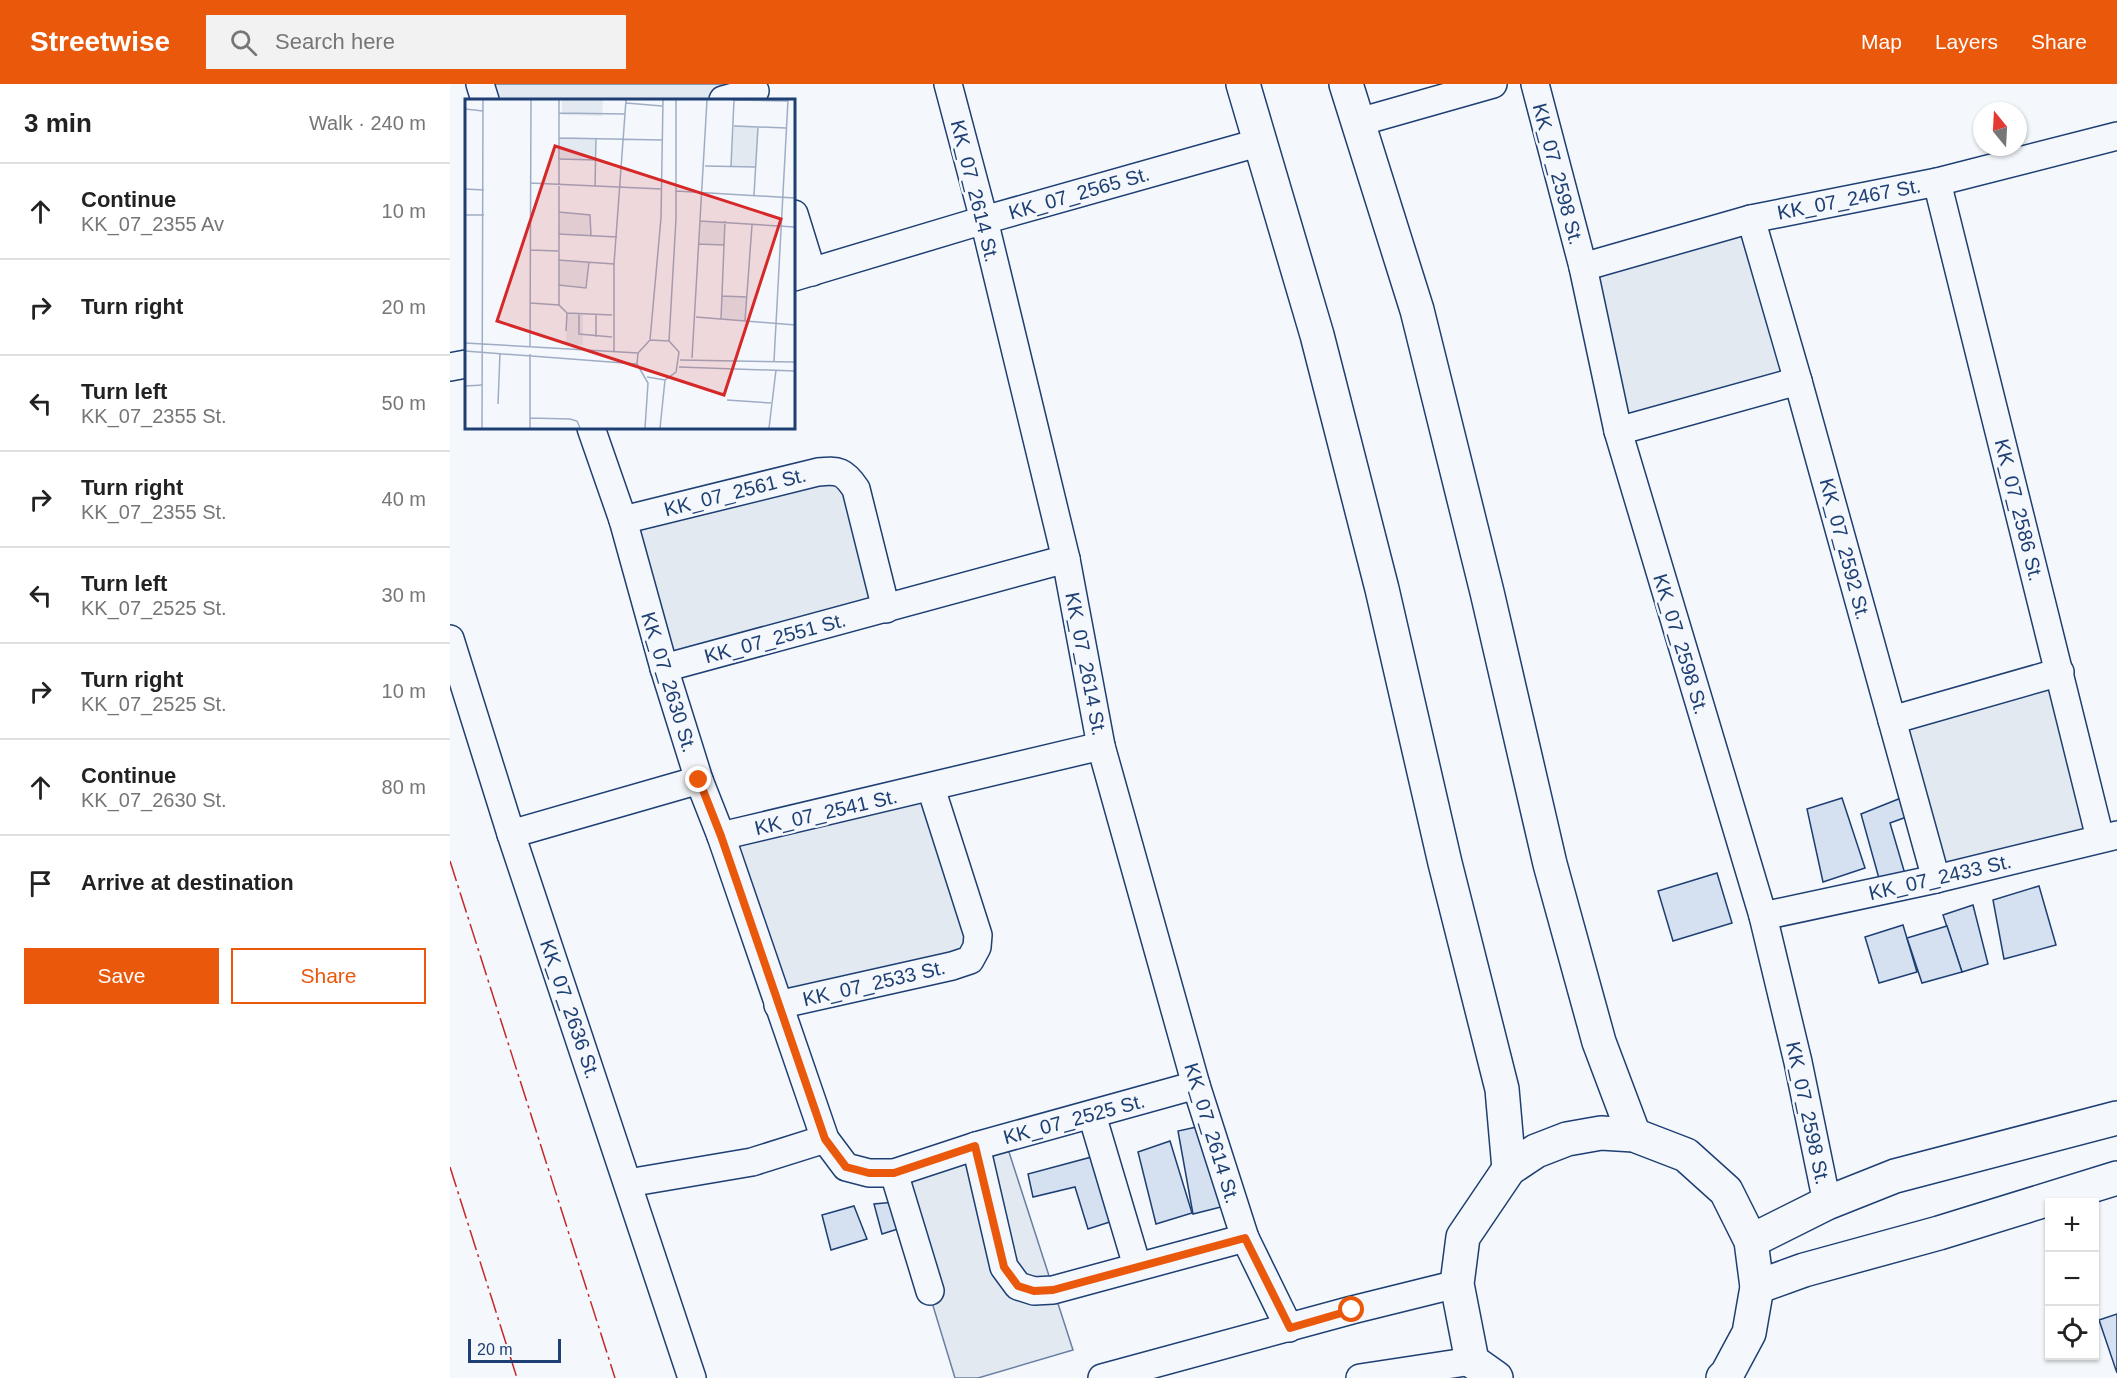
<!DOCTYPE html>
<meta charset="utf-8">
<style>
:root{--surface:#fff;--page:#f2f2f2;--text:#222;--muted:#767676;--line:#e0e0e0;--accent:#ea580c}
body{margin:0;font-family:Helvetica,sans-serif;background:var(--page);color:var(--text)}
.controls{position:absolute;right:18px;bottom:18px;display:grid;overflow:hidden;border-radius:0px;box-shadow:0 2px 4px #0004}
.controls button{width:54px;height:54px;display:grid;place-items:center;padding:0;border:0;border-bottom:2px solid var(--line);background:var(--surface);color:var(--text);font:30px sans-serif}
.compass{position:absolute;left:1523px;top:18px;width:54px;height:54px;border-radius:50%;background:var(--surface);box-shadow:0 2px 4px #0004;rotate:342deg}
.scale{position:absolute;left:18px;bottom:15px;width:93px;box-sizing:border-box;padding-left:6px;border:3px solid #1d3f73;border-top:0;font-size:16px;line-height:21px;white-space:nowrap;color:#1d3f73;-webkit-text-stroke:4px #f4f7fb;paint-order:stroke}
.stop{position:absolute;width:18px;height:18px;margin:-14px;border:4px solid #ea580c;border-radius:50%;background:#fff}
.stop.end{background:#ea580c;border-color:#fff;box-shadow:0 2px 6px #0008}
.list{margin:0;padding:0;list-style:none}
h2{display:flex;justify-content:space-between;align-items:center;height:78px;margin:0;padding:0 24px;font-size:26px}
h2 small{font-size:20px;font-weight:400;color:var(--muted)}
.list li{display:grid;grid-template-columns:39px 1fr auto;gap:18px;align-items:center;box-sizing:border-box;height:96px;padding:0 24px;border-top:2px solid var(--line)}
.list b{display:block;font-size:22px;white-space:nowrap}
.list p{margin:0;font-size:20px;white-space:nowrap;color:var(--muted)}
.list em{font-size:20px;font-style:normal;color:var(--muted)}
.actions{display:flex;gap:12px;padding:18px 24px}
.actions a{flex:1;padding:14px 0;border:2px solid var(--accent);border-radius:0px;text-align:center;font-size:21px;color:var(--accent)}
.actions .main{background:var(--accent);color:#fff}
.icon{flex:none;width:33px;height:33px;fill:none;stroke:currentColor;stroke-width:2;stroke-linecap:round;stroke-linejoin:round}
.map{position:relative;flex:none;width:1667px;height:1294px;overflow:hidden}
header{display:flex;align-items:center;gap:36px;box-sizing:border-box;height:84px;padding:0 30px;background:var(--accent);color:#fff}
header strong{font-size:28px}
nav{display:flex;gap:33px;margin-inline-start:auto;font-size:21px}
.search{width:420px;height:54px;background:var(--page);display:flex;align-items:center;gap:15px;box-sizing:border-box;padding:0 21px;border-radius:0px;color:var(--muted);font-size:22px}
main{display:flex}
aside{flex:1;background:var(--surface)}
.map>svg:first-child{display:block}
</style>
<header>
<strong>Streetwise</strong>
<div class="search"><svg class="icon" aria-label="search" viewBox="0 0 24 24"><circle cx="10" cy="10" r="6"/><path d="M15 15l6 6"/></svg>Search here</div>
<nav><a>Map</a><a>Layers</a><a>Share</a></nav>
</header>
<main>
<aside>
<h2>3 min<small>Walk · 240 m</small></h2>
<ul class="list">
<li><svg class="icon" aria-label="ahead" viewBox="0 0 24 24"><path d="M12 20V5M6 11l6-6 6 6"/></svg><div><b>Continue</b><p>KK_07_2355 Av</p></div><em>10 m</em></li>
<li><svg class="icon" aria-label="right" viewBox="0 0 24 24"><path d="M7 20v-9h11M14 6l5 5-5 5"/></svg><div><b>Turn right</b></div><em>20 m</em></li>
<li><svg class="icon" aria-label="left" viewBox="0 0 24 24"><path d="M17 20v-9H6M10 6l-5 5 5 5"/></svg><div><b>Turn left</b><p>KK_07_2355 St.</p></div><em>50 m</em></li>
<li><svg class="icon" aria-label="right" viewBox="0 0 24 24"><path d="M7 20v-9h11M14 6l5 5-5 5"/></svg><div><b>Turn right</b><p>KK_07_2355 St.</p></div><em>40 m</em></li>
<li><svg class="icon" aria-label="left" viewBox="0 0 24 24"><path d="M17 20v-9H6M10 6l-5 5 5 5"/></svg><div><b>Turn left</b><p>KK_07_2525 St.</p></div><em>30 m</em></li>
<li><svg class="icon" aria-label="right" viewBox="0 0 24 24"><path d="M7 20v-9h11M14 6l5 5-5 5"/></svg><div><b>Turn right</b><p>KK_07_2525 St.</p></div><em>10 m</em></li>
<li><svg class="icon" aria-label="ahead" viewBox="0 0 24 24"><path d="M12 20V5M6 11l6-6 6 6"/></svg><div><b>Continue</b><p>KK_07_2630 St.</p></div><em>80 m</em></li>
<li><svg class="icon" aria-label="arrive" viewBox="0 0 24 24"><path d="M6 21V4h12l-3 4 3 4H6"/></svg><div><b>Arrive at destination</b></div></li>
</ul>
<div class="actions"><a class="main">Save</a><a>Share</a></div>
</aside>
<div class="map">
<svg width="1667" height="1294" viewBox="0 0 1667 1294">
<rect width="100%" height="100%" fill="#f4f7fb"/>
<!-- green -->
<g fill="#e3e9f0" stroke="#687fa3" stroke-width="1.5">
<path d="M28 0H303L275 16H32Z"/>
<path d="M1301 135 1348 297 1167 344 1131 185Z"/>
<path d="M397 391 436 525 214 584 173 436Z"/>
<path d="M1610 588 1650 754 1486 795 1442 636Z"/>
<path d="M481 704 528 851 520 876 328 921 271 752Z"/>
<path d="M558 1065 623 1266 528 1294H505L445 1097Z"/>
</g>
<!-- building -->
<g fill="#d5e0f0" stroke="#1d3f73" stroke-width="1.5">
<path d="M1392 714 1415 784 1373 798 1357 725Z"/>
<path d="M1451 714 1462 731 1440 739 1455 790 1430 798 1411 730Z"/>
<path d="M1267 789 1282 839 1223 857 1208 807Z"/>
<path d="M1589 802 1606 861 1554 875 1543 816Z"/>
<path d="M1523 821 1538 880 1512 888 1493 831Z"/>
<path d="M1453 841 1467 888 1429 899 1415 853Z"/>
<path d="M1497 842 1512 888 1472 899 1457 854Z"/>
<path d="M756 1041 779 1121 743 1130 728 1047Z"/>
<path d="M720 1057 742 1129 706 1140 688 1068Z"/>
<path d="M649 1071 672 1134 638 1145 625 1103 583 1113 578 1090Z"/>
<path d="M445 1118 451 1144 432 1150 424 1120Z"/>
<path d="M404 1122 417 1155 381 1166 372 1131Z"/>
<path d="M1667 1230V1289L1649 1236Z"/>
</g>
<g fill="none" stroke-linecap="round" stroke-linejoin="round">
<!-- street casing -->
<g stroke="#1d3f73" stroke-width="30">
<g id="street">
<path d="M30 0 35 16"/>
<path d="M498 0 534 136 616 475 651 662 746 1001 795 1154 839 1244"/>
<path d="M1085 0 1133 183 1168 347 1313 832 1348 978 1377 1119"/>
<path d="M273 16 305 7"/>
<path d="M909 38 1043 0"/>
<path d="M1487 98 1650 754"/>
<path d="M344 130 362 188"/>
<path d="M1301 135 1348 297 1486 795"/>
<path d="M1133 183 1301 135 1487 98 1667 52"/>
<path d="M344 193 534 136 811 58"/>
<path d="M0 283 16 280"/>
<path d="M141 344 173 436 214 584 249 696 271 752 375 1055 396 1083 419 1089H444L526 1062 746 1001"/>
<path d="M1168 347 1348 297"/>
<path d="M173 436 368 388C389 386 394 387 406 405L436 525"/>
<path d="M0 555 61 750 242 1294"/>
<path d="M214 584 616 475"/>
<path d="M1442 636 1610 588"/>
<path d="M61 750 249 696"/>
<path d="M271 752 651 662"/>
<path d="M1313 832 1486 795 1667 751"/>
<path d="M328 921 502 882 520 876 527 863 528 851 481 704"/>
<path d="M642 1031 687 1182"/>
<path d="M526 1062 554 1183 568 1202 584 1207 603 1206 795 1154"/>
<path d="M444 1089 480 1207"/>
<path d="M178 1099 302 1078 375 1055"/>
<path d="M652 1294 902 1226 1007 1200"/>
<path d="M910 1294 1022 1277"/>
</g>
</g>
<!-- secondary casing -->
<g stroke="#1d3f73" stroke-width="36">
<g id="secondary">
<path d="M1301 1157 1377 1119 1445 1092 1667 1034"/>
<path d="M1307 1203 1354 1186 1489 1149 1667 1094"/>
</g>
</g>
<!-- highway casing -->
<g stroke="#1d3f73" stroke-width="36">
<g id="highway">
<path d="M793 0 867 251 932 505 995 779 1052 1005 1059 1085"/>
<path d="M896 0 967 226 1037 508 1100 780 1149 958 1184 1051"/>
<path d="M1046 1294 1022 1277 1007 1200 1013 1153 1059 1085 1086 1067 1117 1055 1151 1049 1184 1051 1236 1071 1276 1107 1301 1157 1307 1203 1299 1249 1277 1290 1273 1294"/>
</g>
</g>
<!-- street -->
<use href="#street" stroke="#f4f7fb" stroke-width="27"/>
<!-- secondary -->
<use href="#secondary" stroke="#f4f7fb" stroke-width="33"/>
<!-- highway -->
<use href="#highway" stroke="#f4f7fb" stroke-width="33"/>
<!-- power -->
<g stroke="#c62828" stroke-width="1.5" stroke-dasharray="21 4.5 3 4.5" stroke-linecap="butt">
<path d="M0 777 165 1294"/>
<path d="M0 1083 67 1294"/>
</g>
</g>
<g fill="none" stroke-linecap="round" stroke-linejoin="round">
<!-- route -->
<path stroke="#ea580c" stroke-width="8" d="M249 696 271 752 375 1055 396 1083 419 1089H444L525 1062 554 1183 568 1202 584 1207 603 1206 795 1154 840 1244 902 1226"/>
</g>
<g text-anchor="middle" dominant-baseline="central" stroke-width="4.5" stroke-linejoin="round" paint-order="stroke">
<!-- street labels -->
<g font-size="20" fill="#1d3f73" stroke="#f4f7fb">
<text transform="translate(1108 90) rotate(75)">KK_07_2598 St.</text>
<text transform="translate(525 107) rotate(76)">KK_07_2614 St.</text>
<text transform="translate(629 109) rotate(-16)">KK_07_2565 St.</text>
<text transform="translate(1399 115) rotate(-11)">KK_07_2467 St.</text>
<text transform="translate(285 408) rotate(-14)">KK_07_2561 St.</text>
<text transform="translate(1569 426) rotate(76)">KK_07_2586 St.</text>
<text transform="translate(1395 465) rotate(75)">KK_07_2592 St.</text>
<text transform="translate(325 554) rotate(-15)">KK_07_2551 St.</text>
<text transform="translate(1231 560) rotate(73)">KK_07_2598 St.</text>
<text transform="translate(636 580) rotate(79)">KK_07_2614 St.</text>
<text transform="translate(219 598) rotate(73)">KK_07_2630 St.</text>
<text transform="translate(376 728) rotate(-13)">KK_07_2541 St.</text>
<text transform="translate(1490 793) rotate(-13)">KK_07_2433 St.</text>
<text transform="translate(424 899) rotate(-13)">KK_07_2533 St.</text>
<text transform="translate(120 925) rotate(71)">KK_07_2636 St.</text>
<text transform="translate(1358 1029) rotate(78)">KK_07_2598 St.</text>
<text transform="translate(624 1035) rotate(-15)">KK_07_2525 St.</text>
<text transform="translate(762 1049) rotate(73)">KK_07_2614 St.</text>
</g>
</g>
<!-- overview -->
<g transform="translate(15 15)">
<rect width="330" height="330" fill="#f4f7fb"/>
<path d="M97 1H138L137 17 97 16ZM269 27 293 28 291 68 266 67ZM94 38 131 39V61H93ZM94 113 126 117V137L93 135ZM235 122H260L259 146 233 145ZM93 161 124 163 121 189 93 186ZM257 197 282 198 280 222 256 220ZM102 215 118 216V246H101Z" fill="#e3e9f0"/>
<path fill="none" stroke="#9eadc5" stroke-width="1.5" d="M269 1 323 2M161 4 197 7M0 10 18 12M94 14 160 15M269 27 321 29M94 39 197 41M93 60 131 61M240 67 291 68M266 67 269 1M65 84 197 90M130 88 131 39M0 90 19 91M211 92 330 99M289 96 293 28M94 113 125 116 126 137M0 116H19M235 122 330 128M93 135 152 138M233 145 259 146M65 151 93 152M93 161 149 165M93 186 121 189 124 163M257 197 282 198M65 204 94 206M94 206V1M94 206 102 214 147 216M114 214V235L147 238M231 218 330 226M256 220 260 122M280 222 287 126M101 232 102 214M131 238V215M185 241 196 119 198 1M204 242 211 120V1M0 244 173 254M65 248 66 1M0 252 172 265M149 253V165L161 1M65 255V329M227 259 242 1M215 261 330 263M309 262 323 1M214 268 330 272M0 287 18 286M262 301 306 304M33 305 35 254M65 319 105 320 112 322 115 329M17 329 18 1M180 329 183 284 172 265 173 254 185 241 204 242 214 253 211 273 200 281 182 278M195 329 200 281M304 329 311 271"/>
<path fill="#d62828" fill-opacity="0.15" stroke="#d62828" stroke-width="3" d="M90 47 316 120 259 296 32 222Z"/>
<rect width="330" height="330" fill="none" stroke="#1d3f73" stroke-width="3"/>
</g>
</svg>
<div class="controls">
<button>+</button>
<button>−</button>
<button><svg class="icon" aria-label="locate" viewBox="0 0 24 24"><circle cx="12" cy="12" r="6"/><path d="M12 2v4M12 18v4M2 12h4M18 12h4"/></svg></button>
</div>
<svg class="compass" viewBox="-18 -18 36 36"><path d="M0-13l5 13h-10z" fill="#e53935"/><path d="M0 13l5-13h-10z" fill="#767676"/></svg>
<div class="scale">20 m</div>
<div class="stop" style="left:902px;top:1226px"></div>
<div class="stop end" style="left:249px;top:696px"></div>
</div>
</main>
